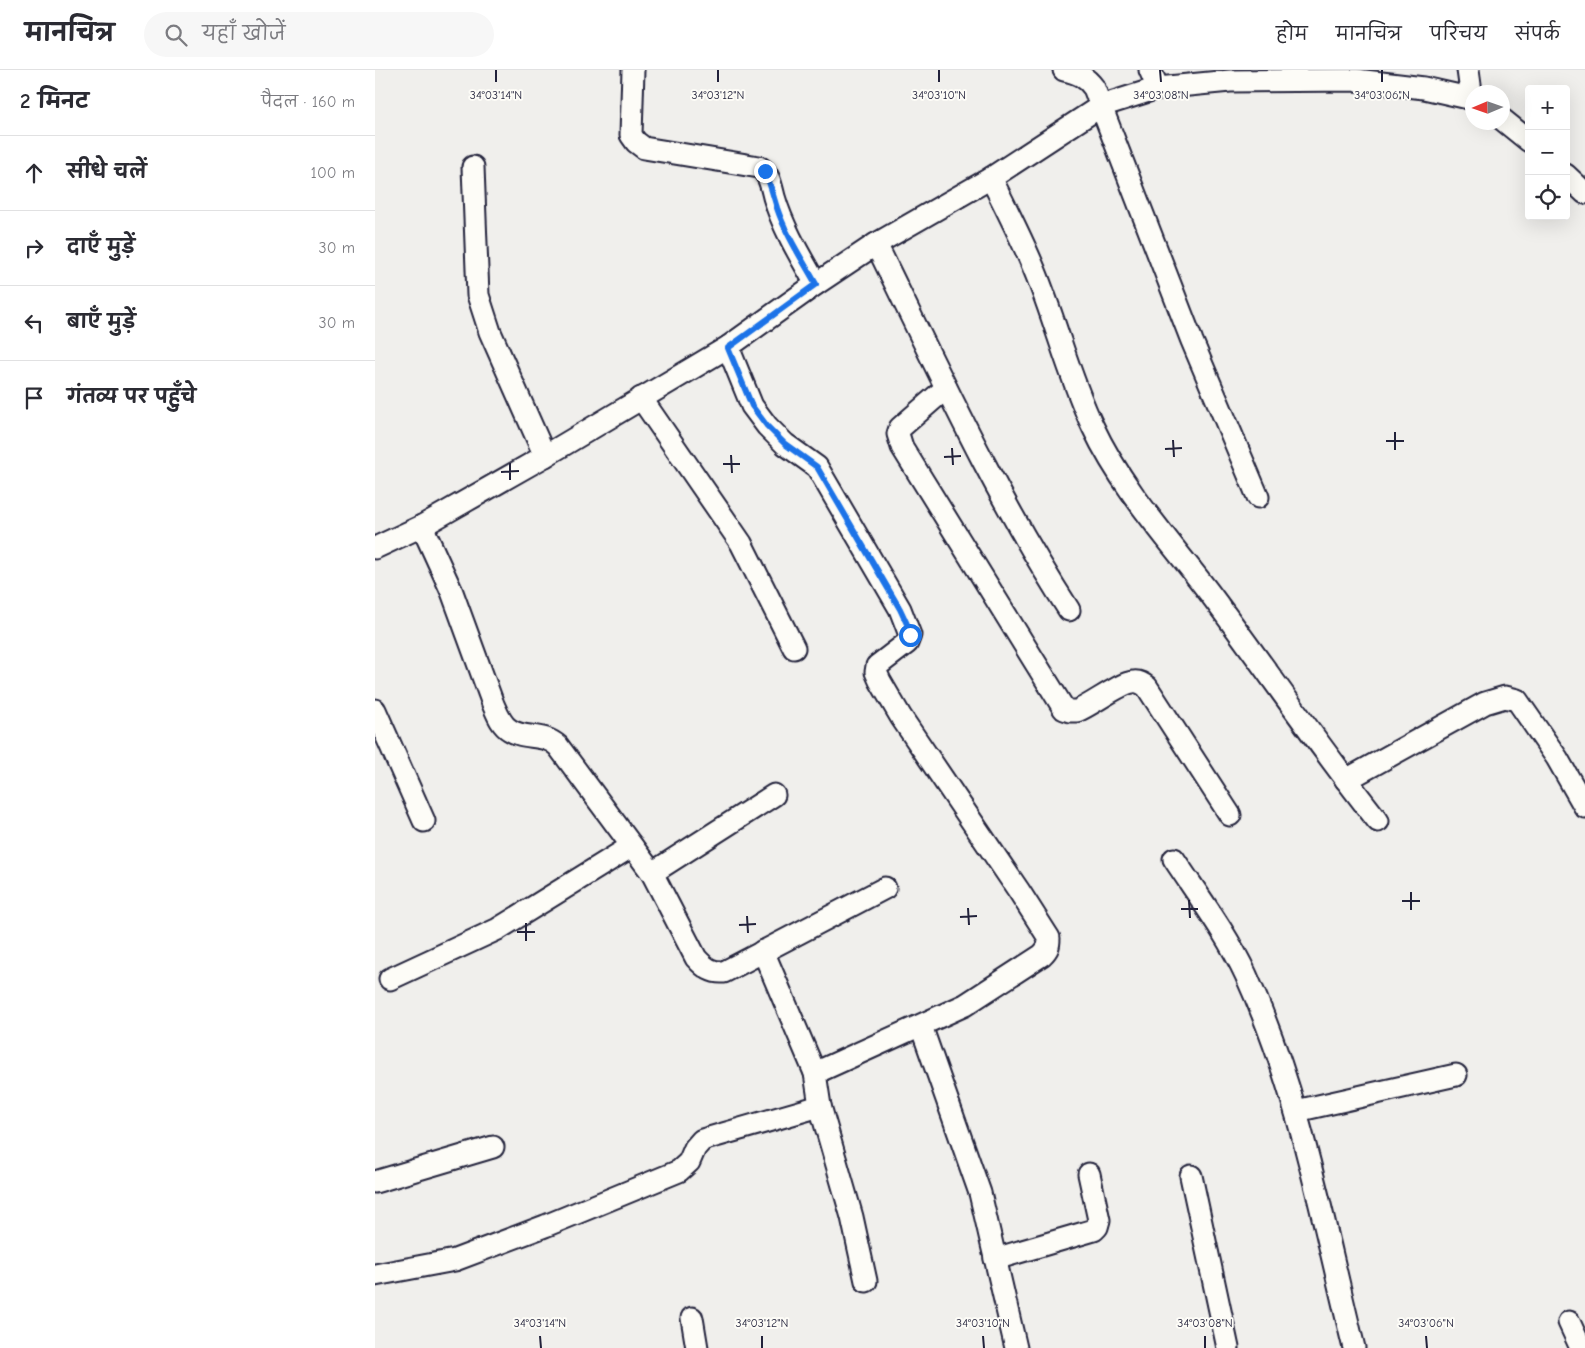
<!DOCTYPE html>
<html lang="hi">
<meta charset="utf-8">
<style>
:root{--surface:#fff;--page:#f7f7f7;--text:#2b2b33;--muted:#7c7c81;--line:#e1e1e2}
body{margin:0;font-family:"Comic Neue","Playpen Sans Deva",sans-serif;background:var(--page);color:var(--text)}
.controls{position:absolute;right:15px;top:15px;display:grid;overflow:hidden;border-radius:5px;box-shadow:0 5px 20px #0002}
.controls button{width:45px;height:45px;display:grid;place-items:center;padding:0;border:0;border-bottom:1px solid var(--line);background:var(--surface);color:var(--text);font:25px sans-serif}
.compass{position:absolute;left:1090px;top:15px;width:45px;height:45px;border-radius:50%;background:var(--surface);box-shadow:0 5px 20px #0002;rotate:268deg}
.stop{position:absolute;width:15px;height:15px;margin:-11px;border:4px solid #1a73e8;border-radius:50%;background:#fff}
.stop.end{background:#1a73e8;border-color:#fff;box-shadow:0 1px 5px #0008}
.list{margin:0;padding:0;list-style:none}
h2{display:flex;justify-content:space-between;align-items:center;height:65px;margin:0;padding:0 20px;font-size:21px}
h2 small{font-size:16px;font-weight:400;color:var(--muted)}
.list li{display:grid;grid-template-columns:32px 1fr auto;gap:15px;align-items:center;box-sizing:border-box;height:75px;padding:0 20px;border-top:1px solid var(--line)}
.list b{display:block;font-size:19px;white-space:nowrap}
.list em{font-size:16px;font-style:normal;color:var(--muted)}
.icon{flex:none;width:28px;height:28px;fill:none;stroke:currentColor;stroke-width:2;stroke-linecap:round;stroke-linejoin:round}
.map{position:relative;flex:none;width:1210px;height:1278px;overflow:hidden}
header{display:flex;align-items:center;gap:30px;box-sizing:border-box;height:70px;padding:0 25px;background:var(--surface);border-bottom:1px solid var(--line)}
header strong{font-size:24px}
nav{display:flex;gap:28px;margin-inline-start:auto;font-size:18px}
.search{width:350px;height:45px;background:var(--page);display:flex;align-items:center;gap:12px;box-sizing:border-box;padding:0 18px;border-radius:28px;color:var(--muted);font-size:19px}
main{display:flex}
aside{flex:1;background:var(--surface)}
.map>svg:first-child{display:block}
</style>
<header>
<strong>मानचित्र</strong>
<div class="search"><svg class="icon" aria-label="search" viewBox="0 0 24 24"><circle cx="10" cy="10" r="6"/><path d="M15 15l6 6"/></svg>यहाँ खोजें</div>
<nav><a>होम</a><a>मानचित्र</a><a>परिचय</a><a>संपर्क</a></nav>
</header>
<main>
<aside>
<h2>2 मिनट<small>पैदल · 160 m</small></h2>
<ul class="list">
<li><svg class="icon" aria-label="ahead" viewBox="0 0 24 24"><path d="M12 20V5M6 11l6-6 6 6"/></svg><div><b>सीधे चलें</b></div><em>100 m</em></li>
<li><svg class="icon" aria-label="right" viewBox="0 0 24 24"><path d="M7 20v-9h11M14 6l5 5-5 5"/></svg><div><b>दाएँ मुड़ें</b></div><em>30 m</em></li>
<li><svg class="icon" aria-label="left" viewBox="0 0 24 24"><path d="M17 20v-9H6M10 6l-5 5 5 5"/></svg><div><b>बाएँ मुड़ें</b></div><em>30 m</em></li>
<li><svg class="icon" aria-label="arrive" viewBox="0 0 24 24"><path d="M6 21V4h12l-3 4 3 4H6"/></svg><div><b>गंतव्य पर पहुँचे</b></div></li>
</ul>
</aside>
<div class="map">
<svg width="1210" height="1278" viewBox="0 0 1210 1278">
<rect width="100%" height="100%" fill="#f0efec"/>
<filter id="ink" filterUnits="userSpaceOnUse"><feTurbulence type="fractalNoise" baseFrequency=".02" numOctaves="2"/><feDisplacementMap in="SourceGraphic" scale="10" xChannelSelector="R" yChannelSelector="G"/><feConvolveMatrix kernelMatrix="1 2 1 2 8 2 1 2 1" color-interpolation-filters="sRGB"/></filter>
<g filter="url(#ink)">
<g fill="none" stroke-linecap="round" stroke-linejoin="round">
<!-- minor casing -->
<g stroke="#22223b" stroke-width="25">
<g id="minor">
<path d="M258 0 256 65 261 72 269 78 384 97C394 103 396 115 399 127 408 158 425 186 441 214"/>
<path d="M689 0C703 3 711 7 719 18L817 271 883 427"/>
<path d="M775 0 783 18"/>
<path d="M1093 0 1097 29"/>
<path d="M1128 50 1154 71"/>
<path d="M98 97 103 225 115 262 170 386"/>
<path d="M1191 105 1210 123"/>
<path d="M616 108C631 138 647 169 660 201 681 252 694 307 718 357 747 419 795 471 836 525 892 600 945 678 1003 751"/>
<path d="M501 174C562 298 619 424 694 540"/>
<path d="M353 277 377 336 392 356 410 374 442 397 525 539 535 565 532 573 502 596 501 602 505 611 526 647 644 821 674 868C674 876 673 879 667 885L590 935 440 1003"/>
<path d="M571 318 525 358 523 364 527 377 689 639 695 641H702C717 635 745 613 758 612 764 611 768 614 772 617L855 745"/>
<path d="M266 328 366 473 419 578"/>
<path d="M47 456 77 522 118 634C122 643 126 655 135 660 150 670 168 662 183 676L277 803 321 888C330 898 337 903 349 902L510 818"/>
<path d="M0 478 47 456 170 386 353 277 441 214 501 174 616 108 726 36 783 18 855 11 981 10 1049 18 1098 29"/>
<path d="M0 640 49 751"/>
<path d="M971 710 1110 633 1130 627 1142 630 1182 688 1210 737"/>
<path d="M799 789C824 827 852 864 871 905 925 1023 948 1153 979 1278"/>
<path d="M277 803 399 725"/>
<path d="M388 881 440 1003 445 1036 477 1147 491 1211"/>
<path d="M15 909 123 859 257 776"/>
<path d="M546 956 605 1123 641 1278"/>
<path d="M921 1041 1081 1005"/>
<path d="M816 1106 853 1278"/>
<path d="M0 1112 118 1077"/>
<path d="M620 1189 719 1160 722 1157 724 1150 714 1104"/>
<path d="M0 1205 80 1190 170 1156 304 1101 314 1092 320 1078 327 1070 445 1036"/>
<path d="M317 1248 322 1278"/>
<path d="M1194 1252 1206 1278"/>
</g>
</g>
<!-- minor -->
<use href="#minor" stroke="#fdfcf7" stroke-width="21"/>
</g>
</g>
<g fill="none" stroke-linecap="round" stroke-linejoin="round" filter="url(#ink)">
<!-- route -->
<path stroke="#1a73e8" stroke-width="6" d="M390 101C395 113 398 125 402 138 411 165 427 189 441 214L353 278 377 336 392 356 410 374 442 397 525 539 532 554 535 565"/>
</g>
<!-- ticks -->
<path fill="none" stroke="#22223b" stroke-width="2" d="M121 0V12M343 0V12M564 0V12M785 0 786 12M1007 0V12M1020 362V380M798 370 799 387M1011 371H1029M577 378 578 395M790 379 807 378M356 385 357 403M569 387 586 386M135 393V410M348 394H365M126 402 144 401M1036 822V840M814 830 815 848M1027 831H1045M593 838 594 855M806 839H823M372 846 373 863M585 847 602 846M151 853V871M364 855 381 854M142 862H160M165 1266 166 1278M387 1266V1278M608 1266 609 1278M830 1266V1278M1051 1266 1052 1278"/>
<g font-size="12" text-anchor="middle" fill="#22223b" stroke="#fdfcf7" stroke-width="4" stroke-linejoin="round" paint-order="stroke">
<text x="121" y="29">34°03'14"N</text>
<text x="343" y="29">34°03'12"N</text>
<text x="564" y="29">34°03'10"N</text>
<text x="786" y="29">34°03'08"N</text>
<text x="1007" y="29">34°03'06"N</text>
<text x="165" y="1257">34°03'14"N</text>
<text x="387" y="1257">34°03'12"N</text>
<text x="608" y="1257">34°03'10"N</text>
<text x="830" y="1257">34°03'08"N</text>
<text x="1051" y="1257">34°03'06"N</text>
</g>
</svg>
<div class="controls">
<button>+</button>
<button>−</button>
<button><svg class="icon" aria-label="locate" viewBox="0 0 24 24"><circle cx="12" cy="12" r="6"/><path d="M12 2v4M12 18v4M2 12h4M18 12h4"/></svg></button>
</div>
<svg class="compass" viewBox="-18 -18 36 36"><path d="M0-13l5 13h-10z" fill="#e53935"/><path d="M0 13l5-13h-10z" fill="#7c7c81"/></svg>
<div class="stop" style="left:535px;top:565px"></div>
<div class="stop end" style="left:390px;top:101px"></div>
</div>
</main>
